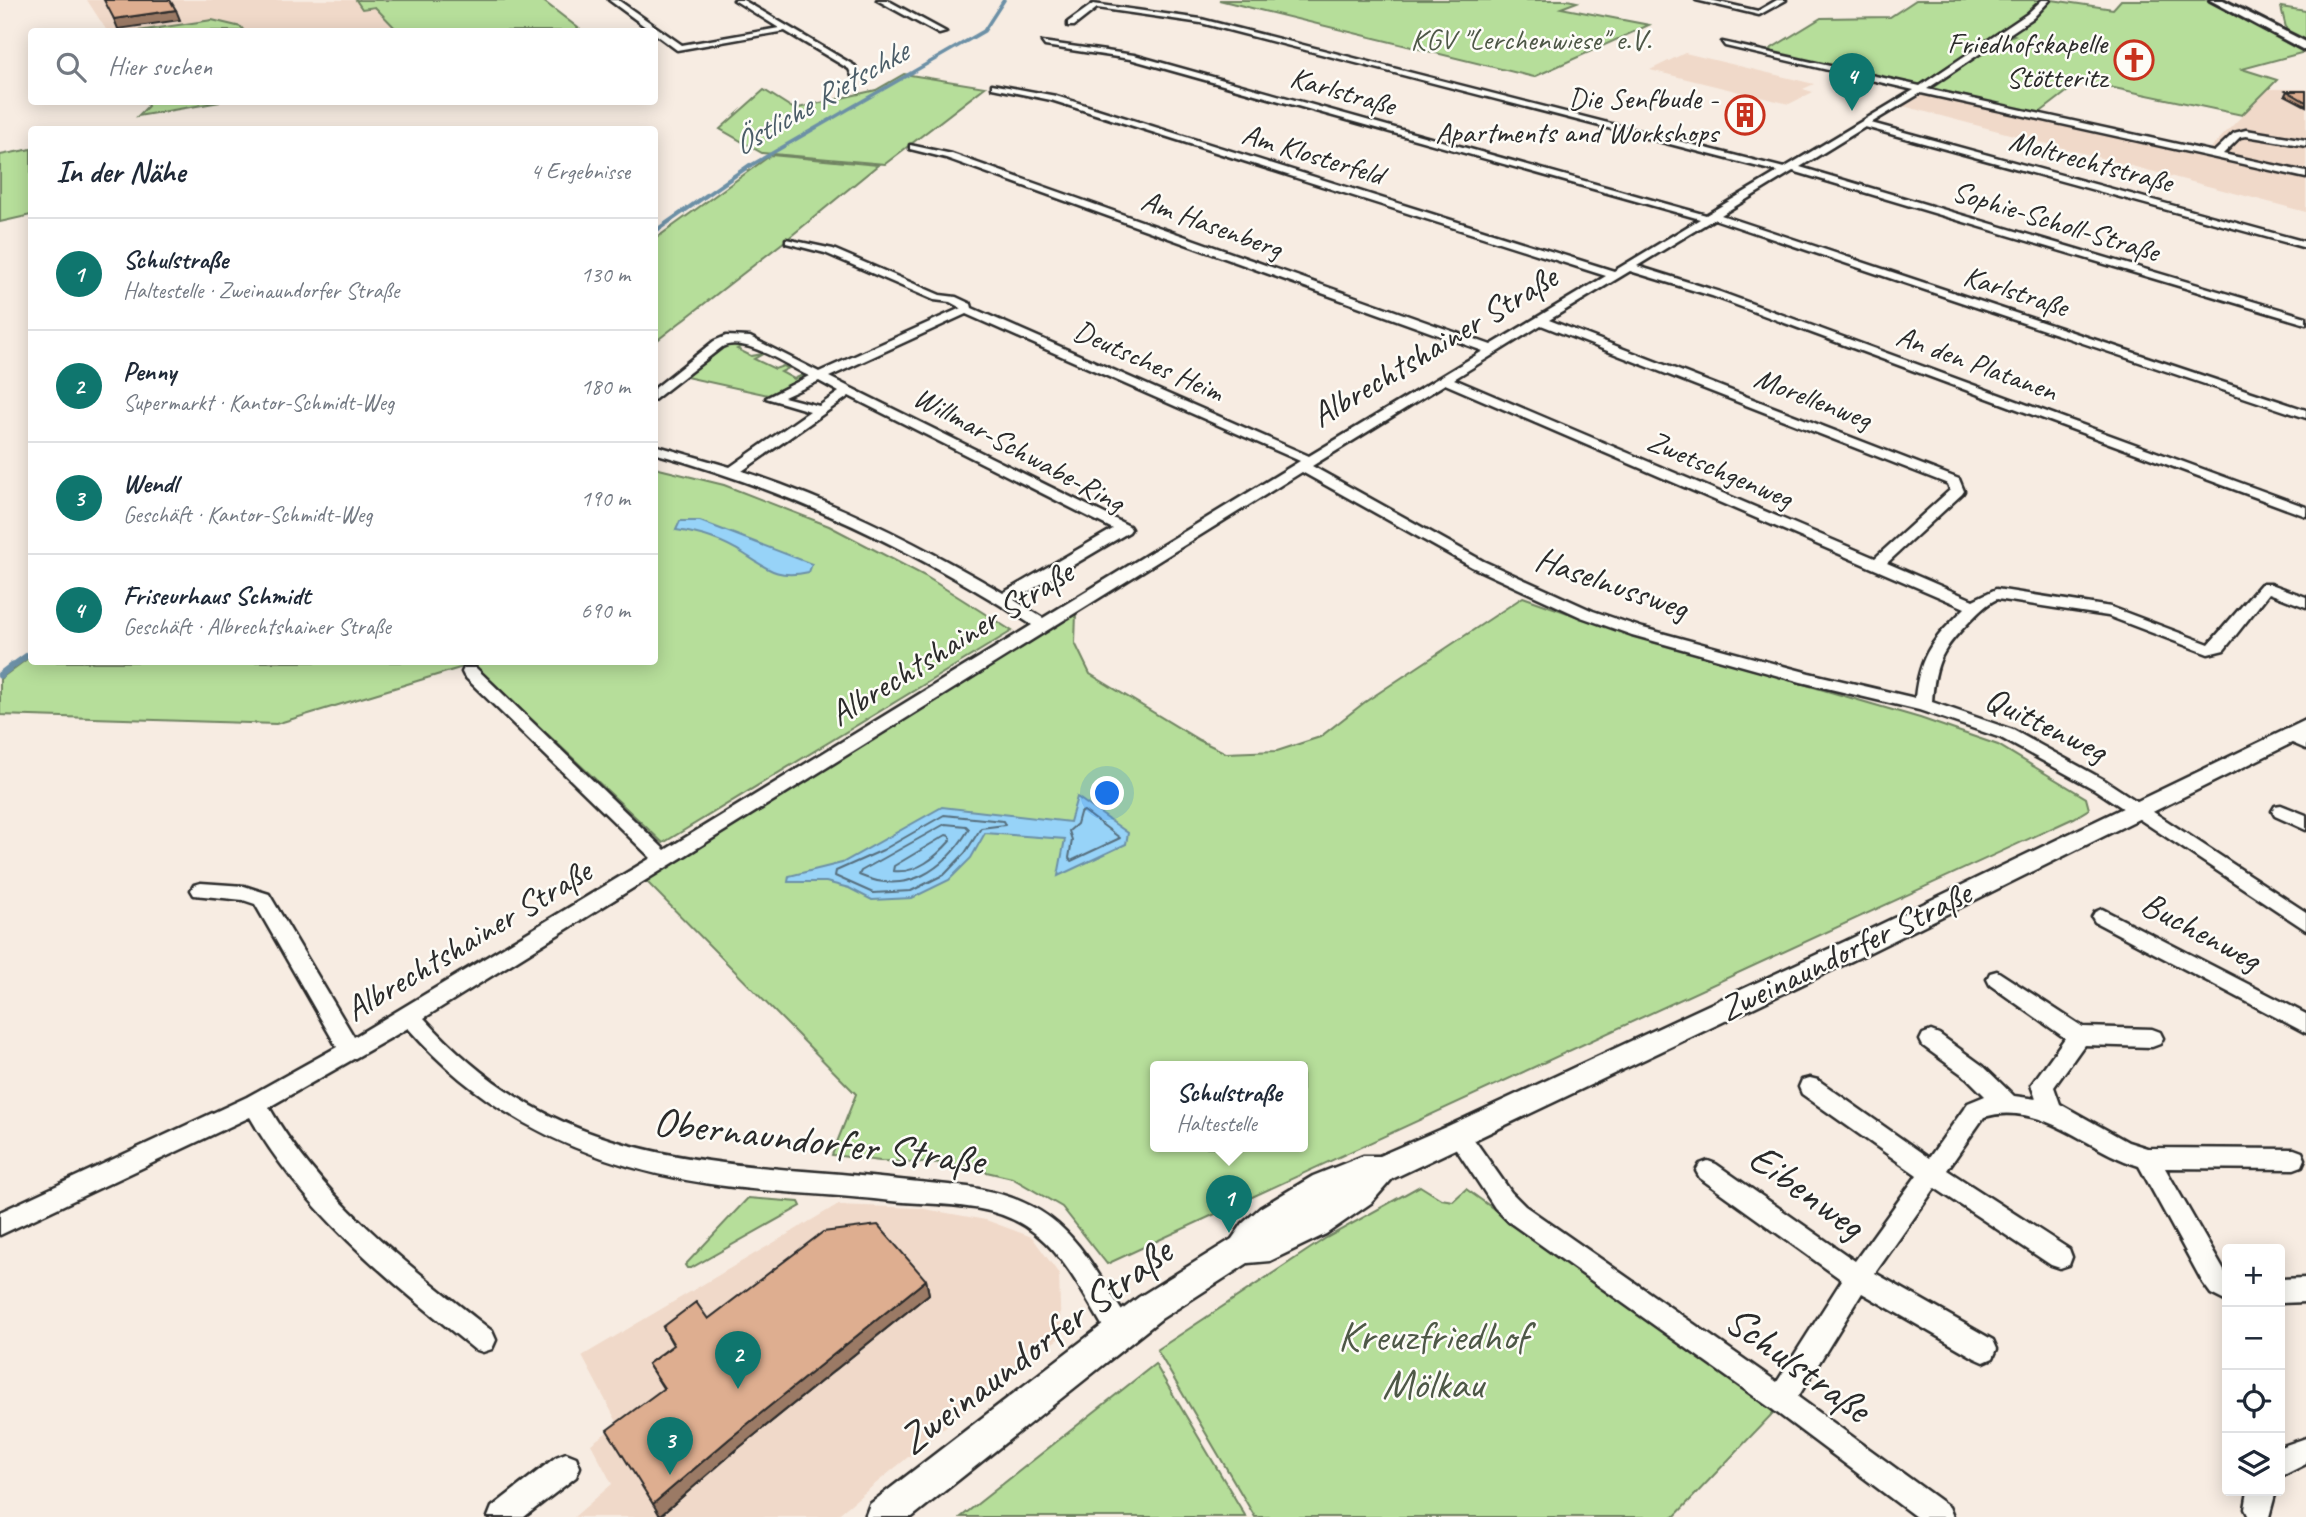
<!DOCTYPE html>
<html lang="de">
<meta charset="utf-8">
<style>
:root{--surface:#fff;--page:#f6f6f7;--text:#1f2937;--muted:#747a83;--line:#e0e1e3;--accent:#0f766e}
body{margin:0;font-family:Caveat,sans-serif;background:var(--page);color:var(--text)}
.controls{position:absolute;right:21px;bottom:21px;display:grid;overflow:hidden;border-radius:7px;box-shadow:0 4px 18px #0003}
.controls button{width:63px;height:63px;display:grid;place-items:center;padding:0;border:0;border-bottom:2px solid var(--line);background:var(--surface);color:var(--text);font:35px sans-serif}
.you{position:absolute;left:1108px;top:794px;width:24px;height:24px;margin:-18px;border:5px solid #fff;border-radius:50%;background:#1a73e8;box-shadow:0 0 0 10px #1a73e833}
.badge{display:grid;place-items:center;width:46px;height:46px;border-radius:50%;background:var(--accent);color:#fff;font-size:23px;font-weight:700}
.pin{position:absolute;translate:-50% -58px;filter:drop-shadow(0 2px 4px #0008)}
.pin::after{content:'';position:absolute;top:37px;width:24px;height:21px;background:inherit;clip-path:polygon(0 0,100% 0,50% 100%)}
.popup{position:absolute;left:1150px;top:1061px;width:158px;height:91px;box-sizing:border-box;display:grid;place-content:center;border-radius:7px;background:var(--surface);filter:drop-shadow(0 2px 5px #0005);font-size:23px;white-space:nowrap;color:var(--muted)}
.popup b{font-size:26px;color:var(--text)}
.popup::after{content:'';position:absolute;left:50%;top:100%;margin-left:-14px;border:14px solid transparent;border-top-color:var(--surface)}
.list{margin:0;padding:0;list-style:none}
h2{display:flex;justify-content:space-between;align-items:center;height:91px;margin:0;padding:0 28px;font-size:30px}
h2 small{font-size:23px;font-weight:400;color:var(--muted)}
.list li{display:grid;grid-template-columns:46px 1fr auto;gap:21px;align-items:center;box-sizing:border-box;height:112px;padding:0 28px;border-top:2px solid var(--line)}
.list b{display:block;font-size:26px;white-space:nowrap}
.list p{margin:0;font-size:23px;white-space:nowrap;color:var(--muted)}
.list em{font-size:23px;font-style:normal;color:var(--muted)}
.icon{flex:none;width:38px;height:38px;fill:none;stroke:currentColor;stroke-width:2;stroke-linecap:round;stroke-linejoin:round}
.map{position:relative;flex:none;width:2306px;height:1517px;overflow:hidden}
.search{position:absolute;background:var(--surface);box-shadow:0 4px 18px #0003;left:28px;top:28px;width:630px;height:77px;display:flex;align-items:center;gap:18px;box-sizing:border-box;padding:0 24px;border-radius:7px;color:var(--muted);font-size:26px}
.panel{position:absolute;background:var(--surface);box-shadow:0 4px 18px #0003;left:28px;top:126px;width:630px;height:539px;border-radius:7px}
.map>svg:first-child{display:block}
</style>
<div class="map">
<svg width="2306" height="1517" viewBox="0 0 2306 1517">
<rect width="100%" height="100%" fill="#f7ece2"/>
<filter id="ink" filterUnits="userSpaceOnUse"><feTurbulence type="fractalNoise" baseFrequency=".0143" numOctaves="2"/><feDisplacementMap in="SourceGraphic" scale="14" xChannelSelector="R" yChannelSelector="G"/><feConvolveMatrix kernelMatrix="1 2 1 2 8 2 1 2 1" color-interpolation-filters="sRGB"/></filter>
<g filter="url(#ink)">
<!-- built -->
<g fill="#f0d9c9">
<path d="M87 0H363L375 7 398 31H107Z"/>
<path d="M1685 53 1814 84 1803 89 1813 92 1789 104 1650 70Z"/>
<path d="M2268 89H2306V212L1903 106 1922 96H1936L2204 155Z"/>
<path d="M837 1205 919 1208 986 1220 1032 1237 1059 1274 1061 1337 1018 1367 835 1517H574L612 1484 591 1444 618 1424 582 1356Z"/>
</g>
<!-- green -->
<g fill="#b6de9a" stroke="#708462" stroke-width="2" fill-rule="evenodd">
<path d="M356 0H542L582 31H398L375 7 362 9Z"/>
<path d="M1219 0H1567L1577 2 1561 8 1649 25 1534 77Z"/>
<path d="M1916 0H2040L2026 15 1919 85 1767 51 1821 18 1890 17Z"/>
<path d="M2052 0 2113 9 2121 0H2207L2305 52 2242 69 2277 80 2242 115 2081 81 2038 114 1932 88 2005 38 2014 35 2011 34 2036 16Z"/>
<path d="M2281 7 2306 11V41L2287 32Z"/>
<path d="M212 20 241 27 244 31H138Z"/>
<path d="M904 74 985 87 885 164 762 153 720 129 764 90 794 109 876 90Z"/>
<path d="M146 102H220L138 116 148 106Z"/>
<path d="M31 149V215L0 222V155Z"/>
<path d="M771 155 878 165 785 241 655 342V239Z"/>
<path d="M734 343 746 344 737 349 751 356 763 354 754 359 775 369 783 366 789 368 781 372 794 379 805 374 808 376 768 395 686 377 727 345Z"/>
<path d="M655 468 724 485 829 526 925 576 1012 631 663 843 473 664 276 724 0 715V679L31 656 32 662H654Z"/>
<path d="M1523 597 1607 627 1920 718 1998 745 2086 798 2089 809 2074 818 1107 1264 1062 1207 1012 1178 948 1163 880 1161 832 1155 856 1094 645 880 1076 613 1075 643 1090 674 1199 740 1226 753 1277 751 1320 737 1365 702ZM1156 1067H1302V1147H1156Z"/>
<path d="M1420 1186 1441 1199 1453 1201 1466 1189 1775 1411 1674 1517H1255L1157 1350 1326 1238Z"/>
<path d="M748 1198 799 1202 801 1206 691 1268H687L685 1265Z"/>
<path d="M1155 1364 1246 1517H961Z"/>
</g>
<!-- water -->
<g fill="#97d3f8" stroke="#6c90a6" stroke-width="2">
<path d="M680 521H700L812 564 809 572C778 579 769 570 744 554 724 541 699 533 676 530Z"/>
<path d="M1077 797 1128 833 1126 844 1058 876 1065 839 985 833 971 858 949 880 912 898 872 900 849 888 826 882H788L789 876 842 863 942 807 1070 822Z"/>
</g>
<g fill="none" stroke-linecap="round" stroke-linejoin="round">
<!-- shore -->
<g stroke="#566e7d" stroke-width="2">
<path d="M1084 811 1120 838 1071 861 1069 858 1072 840 1069 831 1077 824 1080 813Z"/>
<path d="M944 815 1003 821 1005 825 981 828 965 853 945 874 911 891 873 893 835 876 836 871 883 850Z"/>
<path d="M945 824 966 826 969 829C944 870 907 896 859 875L861 871Z"/>
<path d="M946 835 950 836 951 840C936 857 917 874 893 871L894 866Z"/>
</g>
<!-- stream-far3 -->
<path stroke="#6c90a6" stroke-width="3.5" d="M748 167 984 31 1004 0"/>
<!-- stream-far2 -->
<path stroke="#6c90a6" stroke-width="4.5" d="M654 232 750 165"/>
<!-- stream-far1 -->
<path stroke="#6c90a6" stroke-width="6" d="M11 667 32 652"/>
<!-- stream -->
<path stroke="#6c90a6" stroke-width="7" d="M0 675 13 665"/>
<!-- minor casing -->
<g stroke="#2b2b2b" stroke-width="5">
<g id="minor">
<path d="M609 0H618L682 45 779 28 734 0H743L855 66 859 74 852 76 849 69 785 31 677 50Z"/>
<path d="M877 0H887L946 32 939 34Z"/>
<path d="M1696 0H1710L1758 11 1777 0H1786L1759 15Z"/>
<path d="M2042 0H2050L2033 18 1927 89 2214 152 2234 133 2246 130 2306 140V146L2246 136 2240 137 2223 154 2306 172V178L1921 93 1871 123 2306 242V248L1865 127 1800 167 2306 317V324L1793 171 1721 215 2306 410V418L1714 219 1637 266 1720 292 2306 507V516L1712 296 1630 271 1549 320 1959 479 1964 491 1962 494 1887 563 1973 600 1996 589 2111 607 2209 644 2261 584H2271L2306 597V607L2269 593 2224 650 2208 654 2108 616 1997 599C1986 604 1979 612 1971 620 1942 649 1935 661 1932 702L2013 730 2106 781 2306 912V930L2094 789 2001 738 1919 710 1801 682 1632 635 1581 617 1472 567 1302 472 424 1018C544 1151 673 1161 841 1174 883 1178 926 1183 968 1187 1065 1203 1080 1247 1129 1322L1133 1331 1129 1340 1120 1343 1111 1340C1087 1302 1065 1251 1025 1226 988 1202 934 1205 891 1201 833 1194 775 1193 717 1185 595 1168 489 1121 408 1028L269 1107C323 1201 408 1265 492 1331L496 1340 492 1349 483 1352 474 1349C389 1280 305 1213 250 1117L0 1235V1212L247 1097 337 1047 255 904 243 900 194 895 191 890 194 885 201 883 244 886 269 894 354 1037 651 858 464 676 462 672 464 668H476L665 850 1032 625C914 549 791 491 654 453V445L730 467 810 411 766 398 809 376C788 366 744 335 722 347L654 400V389L714 341 726 336 750 337 819 372 961 308 950 302 934 300 825 253 786 243V239L833 249 940 295 956 297 971 304 972 308 1309 456 1483 351 946 158 910 149V145L952 154 1491 345 1606 276 1051 100 992 88V84L1056 96 1614 271 1700 219 1130 59 1045 46 1042 42 1134 55 1706 215 1778 172 1201 23 1097 8 1074 26H1068V22L1093 4 1201 19 1784 168 1914 90 1725 46 1722 42 1920 86 2027 14ZM966 314 1300 461 1043 618 1014 600 1129 532 1131 529 1129 526 829 377ZM1541 325 1948 484 1950 490 1875 558 1454 379ZM819 381 839 392 819 406 784 397ZM1445 384 1965 608C1934 639 1920 652 1915 698L1809 673 1643 628 1593 611 1483 561 1312 466ZM849 396 1113 529 1003 593C920 544 835 501 742 471Z"/>
<path d="M2289 729 2306 736V749L2283 739 2280 735 2283 731Z"/>
<path d="M2281 805 2306 815V830L2275 816 2272 811 2275 806Z"/>
<path d="M2102 909 2306 1014V1033L2095 922 2092 917 2095 912Z"/>
<path d="M1997 971 2083 1027 2152 1029 2160 1032 2163 1038 2160 1044 2152 1047 2084 1045 2054 1087 2060 1104 2128 1142 2147 1148 2294 1149 2302 1152 2305 1159 2302 1166 2294 1169 2165 1168 2227 1276V1302L2211 1294 2203 1283 2139 1166C2087 1151 2042 1100 1984 1117L1947 1170 2069 1249 2072 1257 2069 1265 2060 1268 2051 1265 1935 1188 1875 1273 1993 1340 1997 1349 1993 1358 1984 1362 1975 1358 1862 1293 1798 1397 1949 1507 1953 1517H1916L1772 1409 1509 1222 1495 1208 1447 1135 1450 1128 1458 1125 1466 1128 1511 1192 1525 1206 1777 1382 1842 1280 1700 1178 1696 1171 1700 1164 1708 1161 1716 1164 1855 1261 1917 1175 1802 1094 1799 1087 1802 1080 1810 1078 1818 1080 1929 1158 1968 1103 1985 1096 1967 1078 1923 1046 1920 1040 1923 1034 1931 1031 1939 1034 1983 1066 2014 1096 2036 1099 2031 1085 2065 1038 1990 985 1987 979 1990 973Z"/>
<path d="M2306 1278V1302L2280 1303V1279Z"/>
<path d="M2306 1438V1464L2280 1477V1447Z"/>
<path d="M566 1453 576 1457 580 1467 576 1477 524 1517H488L492 1507 556 1457Z"/>
<path d="M2248 1491H2276L2269 1517H2249L2245 1509Z"/>
</g>
</g>
<!-- tertiary casing -->
<g stroke="#2b2b2b" stroke-width="5">
<path id="tertiary" d="M2306 720V736L1864 955 1392 1179 1371 1203 1326 1234 1270 1261 1248 1263 1161 1319 912 1517H865L870 1504 1139 1297 1232 1239 1243 1223 1260 1208 1313 1176 1363 1156H1379L1448 1126 1846 941Z"/>
</g>
<!-- secondary casing -->
<g stroke="#2b2b2b" stroke-width="6">
<path id="secondary" d="M2210 0H2223L2306 42V51Z"/>
</g>
<!-- minor -->
<use href="#minor" fill="#fdfcf7" fill-rule="evenodd"/>
<!-- tertiary -->
<use href="#tertiary" fill="#fdfcf7" fill-rule="evenodd"/>
<!-- secondary -->
<use href="#secondary" fill="#fdfcf7" fill-rule="evenodd"/>
</g>
<!-- wall -->
<g fill="#bf967c" stroke="#2b2b2b" stroke-width="2">
<path d="M2287 91H2306V106L2285 95Z"/>
<path d="M926 1280 929 1294 735 1451 660 1516 663 1388 648 1364 673 1345 663 1327Z"/>
</g>
<!-- shaded-wall -->
<g fill="#9b7a65" stroke="#2b2b2b" stroke-width="2">
<path d="M176 10 180 20 118 29 114 19Z"/>
<path d="M926 1280 929 1294 735 1451 660 1516 653 1504 729 1439Z"/>
</g>
<!-- building -->
<g fill="#deae90" stroke="#2b2b2b" stroke-width="2">
<path d="M104 0H170L176 10 114 19Z"/>
<path d="M2287 91H2306V102Z"/>
<path d="M878 1225 926 1280 729 1439 653 1504 607 1430 664 1388 648 1364 674 1345 663 1327 696 1302 708 1319 823 1232Z"/>
</g>
</g>
<!-- icons -->
<defs>
<g id="church-ring" transform="scale(2.0125)"><circle r="9.5" fill="#fdfcf7" stroke="#c8321e" stroke-width="1.5"/><path d="M-1.2-6h2.4v3.5h3.3v2.4h-3.3V6h-2.4V-.1h-3.3v-2.4h3.3Z" fill="#c8321e"/></g>
<g id="building-ring" transform="scale(2.0125)"><circle r="9.5" fill="#fdfcf7" stroke="#c8321e" stroke-width="1.5"/><path d="M-4-6H4V6H1V3H-1V6H-4ZM-2.5-4.3h1.7v1.8h-1.7ZM.8-4.3h1.7v1.8H.8ZM-2.5-1h1.7V.8h-1.7ZM.8-1h1.7V.8H.8Z" fill="#c8321e"/></g>
</defs>
<g fill-rule="evenodd">
<use href="#church-ring" x="2134" y="60"/>
<use href="#building-ring" x="1745" y="115"/>
</g>
<g text-anchor="middle" dominant-baseline="central" stroke-width="5" stroke-linejoin="round" paint-order="stroke">
<!-- far-park labels -->
<g font-size="30" fill="#4e5847" stroke="#fdfcf7">
<text x="1531" y="39">KGV "Lerchenwiese" e.V.</text>
</g>
<!-- far-poi labels -->
<g font-size="30" fill="#2b2b2b" stroke="#fdfcf7" text-anchor="end">
<text x="2107" y="43">Friedhofskapelle<tspan x="2107" dy="34">Stötteritz</tspan></text>
<text x="1718" y="98">Die Senfbude -<tspan x="1718" dy="34">Apartments and Workshops</tspan></text>
</g>
<!-- far-street labels -->
<g font-size="30" fill="#2b2b2b" stroke="#fdfcf7">
<text transform="translate(1343 91) rotate(16)">Karlstraße</text>
<text transform="translate(1313 154) rotate(17)">Am Klosterfeld</text>
<text transform="translate(2091 161) rotate(15)">Moltrechtstraße</text>
<text transform="translate(2056 221) rotate(17)">Sophie-Scholl-Straße</text>
<text transform="translate(1212 224) rotate(20)">Am Hasenberg</text>
<text transform="translate(2016 291) rotate(18)">Karlstraße</text>
<text transform="translate(1149 361) rotate(24)">Deutsches Heim</text>
<text transform="translate(1977 363) rotate(20)">An den Platanen</text>
<text transform="translate(1813 398) rotate(21)">Morellenweg</text>
<text transform="translate(1019 449) rotate(28)">Willmar-Schwabe-Ring</text>
<text transform="translate(1720 469) rotate(23)">Zwetschgenweg</text>
</g>
<!-- far-water labels -->
<g font-size="32" font-style="italic" fill="#4b5d68" stroke="#fdfcf7">
<text transform="translate(820 98) rotate(-30)">Östliche Rietschke</text>
</g>
<!-- street labels -->
<g font-size="35" fill="#2b2b2b" stroke="#fdfcf7">
<text transform="translate(1434 346) rotate(-31)">Albrechtshainer Straße</text>
<text transform="translate(1612 583) rotate(19)">Haselnussweg</text>
<text transform="translate(951 643) rotate(-32)">Albrechtshainer Straße</text>
<text transform="translate(2046 724) rotate(26)">Quittenweg</text>
<text transform="translate(2201 931) rotate(28)">Buchenweg</text>
<text transform="translate(468 940) rotate(-31)">Albrechtshainer Straße</text>
<text transform="translate(1845 951) rotate(-26)">Zweinaundorfer Straße</text>
</g>
<!-- near-street labels -->
<g font-size="42" fill="#2b2b2b" stroke="#fdfcf7">
<text transform="translate(819 1141) rotate(7)">Obernaundorfer Straße</text>
<text transform="translate(1807 1191) rotate(36)">Eibenweg</text>
<text transform="translate(1035 1346) rotate(-37)">Zweinaundorfer Straße</text>
<text transform="translate(1798 1364) rotate(36)">Schulstraße</text>
</g>
<!-- near-park labels -->
<g font-size="42" fill="#4e5847" stroke="#fdfcf7">
<text x="1433" y="1336">Kreuzfriedhof<tspan x="1433" dy="48">Mölkau</tspan></text>
</g>
</g>
</svg>
<div class="controls">
<button>+</button>
<button>−</button>
<button><svg class="icon" aria-label="locate" viewBox="0 0 24 24"><circle cx="12" cy="12" r="6"/><path d="M12 2v4M12 18v4M2 12h4M18 12h4"/></svg></button>
<button><svg class="icon" aria-label="layers" viewBox="0 0 24 24"><path d="M12 4l9 5-9 5-9-5zM3 14l9 5 9-5"/></svg></button>
</div>
<div class="you"></div>
<div class="pin badge" style="left:1229px;top:1233px">1</div>
<div class="popup"><b>Schulstraße</b>Haltestelle</div>
<div class="pin badge" style="left:738px;top:1389px">2</div>
<div class="pin badge" style="left:670px;top:1475px">3</div>
<div class="pin badge" style="left:1852px;top:111px">4</div>
<div class="search"><svg class="icon" aria-label="search" viewBox="0 0 24 24"><circle cx="10" cy="10" r="6"/><path d="M15 15l6 6"/></svg>Hier suchen</div>
<section class="panel">
<h2>In der Nähe<small>4 Ergebnisse</small></h2>
<ul class="list">
<li><span class="badge">1</span><div><b>Schulstraße</b><p>Haltestelle · Zweinaundorfer Straße</p></div><em>130 m</em></li>
<li><span class="badge">2</span><div><b>Penny</b><p>Supermarkt · Kantor-Schmidt-Weg</p></div><em>180 m</em></li>
<li><span class="badge">3</span><div><b>Wendl</b><p>Geschäft · Kantor-Schmidt-Weg</p></div><em>190 m</em></li>
<li><span class="badge">4</span><div><b>Friseurhaus Schmidt</b><p>Geschäft · Albrechtshainer Straße</p></div><em>690 m</em></li>
</ul>
</section>
</div>
